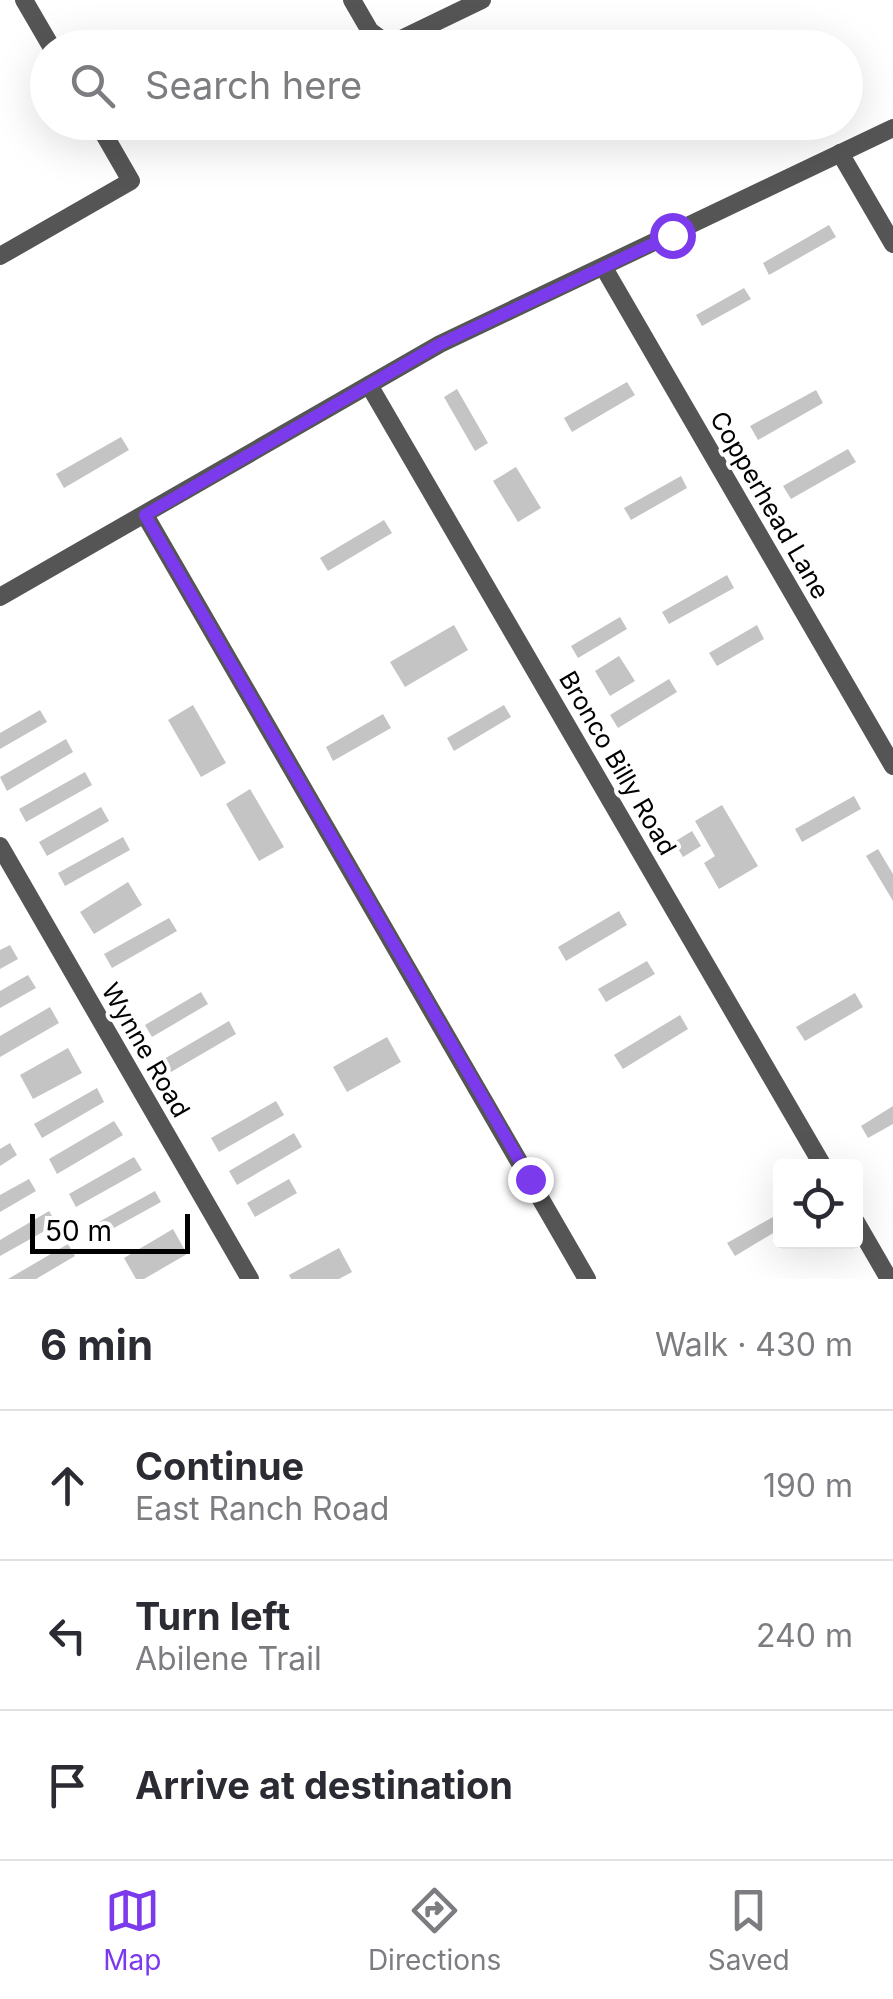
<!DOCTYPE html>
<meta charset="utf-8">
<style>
:root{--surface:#fff;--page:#f2f2f3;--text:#2b2b33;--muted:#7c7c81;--line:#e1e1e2;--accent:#7c3aed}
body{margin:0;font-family:Inter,sans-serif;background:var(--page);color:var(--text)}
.controls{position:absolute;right:30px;bottom:30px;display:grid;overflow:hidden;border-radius:10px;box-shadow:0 10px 40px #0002}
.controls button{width:90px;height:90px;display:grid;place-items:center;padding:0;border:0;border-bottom:2px solid var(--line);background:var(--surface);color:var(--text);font:50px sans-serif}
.scale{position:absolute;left:30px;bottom:25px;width:160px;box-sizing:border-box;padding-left:10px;border:5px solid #000;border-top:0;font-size:28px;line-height:35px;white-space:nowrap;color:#000;-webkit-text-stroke:8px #fff;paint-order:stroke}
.stop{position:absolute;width:30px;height:30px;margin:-22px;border:8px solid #7c3aed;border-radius:50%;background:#fff}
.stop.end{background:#7c3aed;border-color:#fff;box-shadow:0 2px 10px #0008}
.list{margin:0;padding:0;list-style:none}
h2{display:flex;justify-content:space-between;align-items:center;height:130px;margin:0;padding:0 40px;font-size:42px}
h2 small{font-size:32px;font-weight:400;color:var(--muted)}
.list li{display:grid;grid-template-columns:65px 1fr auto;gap:30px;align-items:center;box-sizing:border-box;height:150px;padding:0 40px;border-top:2px solid var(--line)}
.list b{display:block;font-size:38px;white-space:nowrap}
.list p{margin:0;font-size:32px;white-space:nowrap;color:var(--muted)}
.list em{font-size:32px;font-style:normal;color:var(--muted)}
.icon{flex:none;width:55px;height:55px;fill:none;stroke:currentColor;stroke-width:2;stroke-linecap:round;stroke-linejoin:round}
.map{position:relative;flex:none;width:893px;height:1279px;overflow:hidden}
.search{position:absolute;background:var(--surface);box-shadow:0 10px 40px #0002;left:30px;right:30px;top:30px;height:110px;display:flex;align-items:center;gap:25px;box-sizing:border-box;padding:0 35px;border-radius:55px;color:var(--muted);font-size:38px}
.sheet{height:580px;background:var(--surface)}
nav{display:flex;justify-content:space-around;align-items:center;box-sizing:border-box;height:140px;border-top:2px solid var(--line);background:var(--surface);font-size:28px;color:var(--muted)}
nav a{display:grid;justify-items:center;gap:5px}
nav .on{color:var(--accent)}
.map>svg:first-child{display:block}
</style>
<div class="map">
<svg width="893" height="1279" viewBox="0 0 893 1279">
<rect width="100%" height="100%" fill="#fff"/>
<!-- building -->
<g fill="#c4c4c4">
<path d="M829 225 836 237 769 275 763 263Z"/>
<path d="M744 288 751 299 702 326 696 315Z"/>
<path d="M627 382 635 395 572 432 564 418Z"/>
<path d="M457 389 488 443 475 451 444 397Z"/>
<path d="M816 390 823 403 758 440 750 426Z"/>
<path d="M121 437 129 450 64 488 56 474Z"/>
<path d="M848 449 856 462 791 499 783 486Z"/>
<path d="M516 467 541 508 518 522 493 481Z"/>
<path d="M681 476 687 488 631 520 624 508Z"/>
<path d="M384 520 392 533 328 571 320 558Z"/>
<path d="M727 575 734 588 669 624 662 612Z"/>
<path d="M620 617 627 629 578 658 571 646Z"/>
<path d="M454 625 468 650 405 687 390 662Z"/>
<path d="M757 625 764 639 717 666 709 653Z"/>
<path d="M619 656 635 681 610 696 595 671Z"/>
<path d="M669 679 677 692 618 728 610 715Z"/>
<path d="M193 705 226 763 201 777 168 720Z"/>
<path d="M504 705 511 717 454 751 447 738Z"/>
<path d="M40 710 47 722 0 749V733Z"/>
<path d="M383 714 391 728 333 761 326 747Z"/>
<path d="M66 739 73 752 7 791 0 777Z"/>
<path d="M85 772 92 785 26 822 19 809Z"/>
<path d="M250 789 284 847 259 861 226 804Z"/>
<path d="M854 796 861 809 802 842 795 829Z"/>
<path d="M722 805 758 866 719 889 704 863 715 856 695 821Z"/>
<path d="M101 807 109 821 47 856 39 842Z"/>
<path d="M692 831 701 846 683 857 674 842Z"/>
<path d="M123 837 130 850 65 886 58 873Z"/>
<path d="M878 849 893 874V901L866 856Z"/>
<path d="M128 882 142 905 94 934 80 912Z"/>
<path d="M619 911 627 925 566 961 558 947Z"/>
<path d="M169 918 177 931 112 968 104 954Z"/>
<path d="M10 945 18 959 0 969V950Z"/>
<path d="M647 961 655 974 606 1002 598 989Z"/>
<path d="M28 975 36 988 0 1008V991Z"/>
<path d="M201 992 208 1004 152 1037 145 1025Z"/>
<path d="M855 993 863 1007 805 1041 796 1027Z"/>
<path d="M50 1007 59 1023 0 1057V1036Z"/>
<path d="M680 1015 688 1029 623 1069 614 1055Z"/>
<path d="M229 1021 236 1034 171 1072 164 1059Z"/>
<path d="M387 1037 401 1062 347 1092 333 1067Z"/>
<path d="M68 1048 82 1073 33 1099 20 1075Z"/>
<path d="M97 1088 104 1102 42 1138 34 1124Z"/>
<path d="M276 1101 284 1115 219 1152 211 1138Z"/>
<path d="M893 1106V1124L868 1138 861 1126Z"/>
<path d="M114 1121 123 1135 57 1174 49 1159Z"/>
<path d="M294 1133 302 1147 237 1185 229 1171Z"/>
<path d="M10 1143 17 1155 0 1166V1149Z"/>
<path d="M134 1157 142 1170 76 1207 69 1194Z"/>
<path d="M29 1179 36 1191 0 1212V1195Z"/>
<path d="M289 1179 297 1193 255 1217 247 1203Z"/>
<path d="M155 1191 161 1202 103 1234 97 1223Z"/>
<path d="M49 1211 57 1224 0 1256V1240Z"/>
<path d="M780 1213V1229L735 1256 727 1243Z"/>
<path d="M173 1229 187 1254 144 1279H136L124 1258Z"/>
<path d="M68 1244 75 1256 36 1279H8Z"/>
<path d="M339 1248 352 1272 339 1279H291L289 1275Z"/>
</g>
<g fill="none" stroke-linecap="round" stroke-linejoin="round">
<!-- minor -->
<g stroke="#555" stroke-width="18">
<path d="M24 0 52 48"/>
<path d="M352 0 370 31 385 42 401 39 482 0"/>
<path d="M840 153 893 244"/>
<path d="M0 256 131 181 97 122"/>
<path d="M604 268 893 766"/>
<path d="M369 385 823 1166"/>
<path d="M145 515 587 1279"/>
<path d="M0 597 440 344 893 128"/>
<path d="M0 846 250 1279"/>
<path d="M856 1222 889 1279"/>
</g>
</g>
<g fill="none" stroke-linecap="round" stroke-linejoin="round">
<!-- route -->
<path stroke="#7c3aed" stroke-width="12" d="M530 1179 145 515 440 344 672 235"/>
</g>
<g text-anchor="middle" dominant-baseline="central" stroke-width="8" stroke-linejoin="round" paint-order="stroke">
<!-- street labels -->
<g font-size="25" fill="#000" stroke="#fff">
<text transform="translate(770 505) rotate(60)">Copperhead Lane</text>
<text transform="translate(618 763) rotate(60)">Bronco Billy Road</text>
<text transform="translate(146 1050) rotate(60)">Wynne Road</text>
</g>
</g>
</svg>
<div class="controls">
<button><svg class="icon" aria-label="locate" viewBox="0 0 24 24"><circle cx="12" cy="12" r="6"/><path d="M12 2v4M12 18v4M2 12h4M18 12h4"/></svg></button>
</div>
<div class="scale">50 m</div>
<div class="stop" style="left:672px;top:235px"></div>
<div class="stop end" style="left:530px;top:1179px"></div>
<div class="search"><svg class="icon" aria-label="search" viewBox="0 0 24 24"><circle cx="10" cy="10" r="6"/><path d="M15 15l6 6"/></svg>Search here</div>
</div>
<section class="sheet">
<h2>6 min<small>Walk · 430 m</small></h2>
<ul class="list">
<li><svg class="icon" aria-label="ahead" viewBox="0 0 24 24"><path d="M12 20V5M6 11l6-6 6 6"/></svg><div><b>Continue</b><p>East Ranch Road</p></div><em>190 m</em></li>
<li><svg class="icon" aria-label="left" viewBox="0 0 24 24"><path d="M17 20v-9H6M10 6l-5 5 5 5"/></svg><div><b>Turn left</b><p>Abilene Trail</p></div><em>240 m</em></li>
<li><svg class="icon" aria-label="arrive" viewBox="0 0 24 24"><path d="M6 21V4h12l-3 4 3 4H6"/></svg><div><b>Arrive at destination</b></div></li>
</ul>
</section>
<nav>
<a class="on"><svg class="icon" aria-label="map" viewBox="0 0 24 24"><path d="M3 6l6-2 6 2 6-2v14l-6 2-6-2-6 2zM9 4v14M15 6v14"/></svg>Map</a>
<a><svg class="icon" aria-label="directions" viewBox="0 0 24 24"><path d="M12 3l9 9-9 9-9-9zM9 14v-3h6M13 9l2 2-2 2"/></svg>Directions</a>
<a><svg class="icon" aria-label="saved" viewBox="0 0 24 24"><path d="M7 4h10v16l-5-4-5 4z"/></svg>Saved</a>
</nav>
